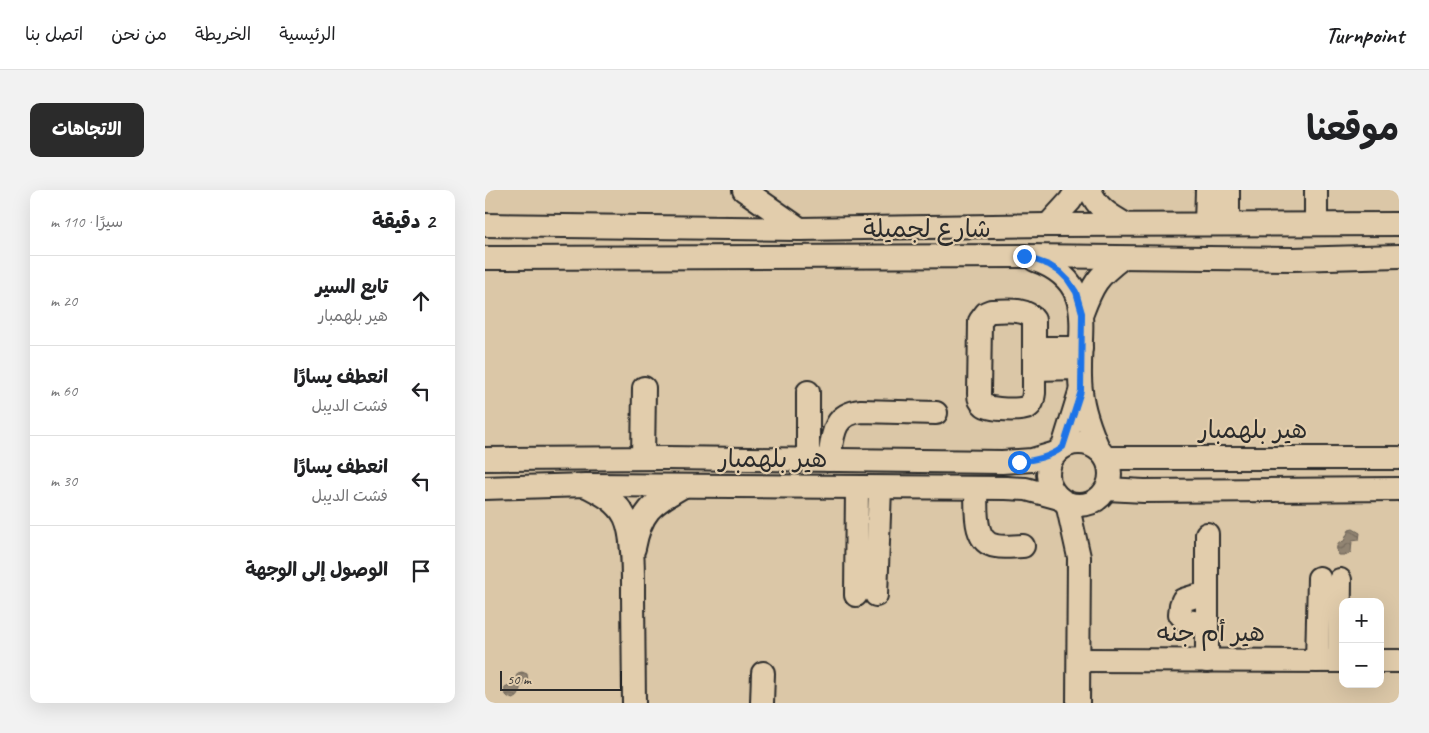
<!DOCTYPE html>
<html lang="ar">
<meta charset="utf-8">
<style>
:root{--surface:#fff;--page:#f2f2f2;--text:#202124;--muted:#757577;--line:#e0e0e0;--accent:#2b2b2b}
body{margin:0;font-family:Caveat,"Playpen Sans Arabic",sans-serif;background:var(--page);color:var(--text);direction:rtl}
.controls{position:absolute;right:15px;bottom:15px;display:grid;overflow:hidden;border-radius:10px;box-shadow:0 5px 20px #0002}
.controls button{width:45px;height:45px;display:grid;place-items:center;padding:0;border:0;border-bottom:1px solid var(--line);background:var(--surface);color:var(--text);font:25px sans-serif}
.scale{position:absolute;left:15px;bottom:12px;width:122px;box-sizing:border-box;padding-left:5px;border:2px solid #2b2b2b;border-top:0;font-size:14px;line-height:18px;white-space:nowrap;color:#2b2b2b;-webkit-text-stroke:4px #e2cdac;paint-order:stroke}
.stop{position:absolute;width:15px;height:15px;margin:-11px;border:4px solid #1a73e8;border-radius:50%;background:#fff}
.stop.end{background:#1a73e8;border-color:#fff;box-shadow:0 1px 5px #0008}
.list{margin:0;padding:0;list-style:none}
h2{display:flex;justify-content:space-between;align-items:center;height:65px;margin:0;padding:0 20px;font-size:21px}
h2 small{font-size:16px;font-weight:400;color:var(--muted)}
.list li{display:grid;grid-template-columns:32px 1fr auto;gap:15px;align-items:center;box-sizing:border-box;height:90px;padding:0 20px;border-top:1px solid var(--line)}
.list b{display:block;font-size:19px;white-space:nowrap}
.list p{margin:0;font-size:16px;white-space:nowrap;color:var(--muted)}
.list em{font-size:16px;font-style:normal;color:var(--muted)}
.icon{flex:none;width:28px;height:28px;fill:none;stroke:currentColor;stroke-width:2;stroke-linecap:round;stroke-linejoin:round}
.map{position:relative;flex:none;width:914px;height:513px;overflow:hidden;direction:ltr;border-radius:10px}
header{display:flex;align-items:center;gap:30px;box-sizing:border-box;height:70px;padding:0 25px;background:var(--surface);border-bottom:1px solid var(--line)}
header strong{font-size:24px}
nav{display:flex;gap:28px;margin-inline-start:auto;font-size:18px}
.intro{display:flex;align-items:center;justify-content:space-between;box-sizing:border-box;height:120px;padding:0 30px}
h1{margin:0;font-size:35px}
.button{padding:12px 22px;border-radius:10px;background:var(--accent);color:#fff;font-size:18px;font-weight:700}
main{display:flex;gap:30px;padding:0 30px}
aside{flex:1;background:var(--surface);border-radius:10px;box-shadow:0 5px 20px #0002}
.map>svg:first-child{display:block}
</style>
<header>
<strong>Turnpoint</strong>
<nav><a>الرئيسية</a><a>الخريطة</a><a>من نحن</a><a>اتصل بنا</a></nav>
</header>
<div class="intro"><h1>موقعنا</h1><a class="button">الاتجاهات</a></div>
<main>
<div class="map">
<svg width="914" height="513" viewBox="0 0 914 513">
<defs>
<pattern id="water-waves" width="16" height="10" patternUnits="userSpaceOnUse" patternTransform="scale(1.25)"><rect width="16" height="10" fill="#918472"/><path d="M0 5q4-4 8 0t8 0" fill="none" stroke="#776c5e"/></pattern>
</defs>
<rect width="100%" height="100%" fill="#dbc7a7"/>
<filter id="ink" filterUnits="userSpaceOnUse"><feTurbulence type="fractalNoise" baseFrequency=".02" numOctaves="2"/><feDisplacementMap in="SourceGraphic" scale="10" xChannelSelector="R" yChannelSelector="G"/><feConvolveMatrix kernelMatrix="1 2 1 2 8 2 1 2 1" color-interpolation-filters="sRGB"/></filter>
<g filter="url(#ink)">
<!-- water -->
<g fill="url(#water-waves)" stroke="#686056">
<path d="M868 339 875 343 874 350 867 351 866 362 862 365H854C850 358 851 353 859 351L864 340Z"/>
<path d="M37 482 42 484 43 492 36 496C33 503 36 506 28 509 21 507 19 504 20 497L28 493 33 483Z"/>
</g>
<g fill="none" stroke-linecap="round" stroke-linejoin="round">
<!-- minor casing -->
<g stroke="#2b2b2b" stroke-width="26">
<g id="minor">
<path d="M259 0 315 39"/>
<path d="M605 0C612 18 624 25 640 34"/>
<path d="M743 0V34"/>
<path d="M721 34 722 0"/>
<path d="M831 34V0"/>
<path d="M0 35 315 39 563 35 914 34"/>
<path d="M563 35 585 11 592 0"/>
<path d="M0 68 539 66 808 69 914 66"/>
<path d="M550 70C618 94 589 148 596 201 598 221 606 242 614 260"/>
<path d="M506 121C519 121 541 117 549 130V203C548 208 548 214 543 217 536 221 505 220 499 215 495 212 494 208 494 204L495 131 501 123Z"/>
<path d="M597 123C608 94 612 87 637 68"/>
<path d="M549 158H596"/>
<path d="M549 179 595 178"/>
<circle cx="594" cy="284" r="31"/>
<path d="M578 257 595 202"/>
<path d="M158 268 159 198"/>
<path d="M621 268H914"/>
<path d="M0 269 181 268 517 272 547 270 571 263"/>
<path d="M323 270V202"/>
<path d="M344 270C348 246 347 224 376 221L451 223"/>
<path d="M102 296C117 304 132 311 140 327 149 346 148 385 148 406 148 442 149 477 149 513"/>
<path d="M0 298 101 295 521 298 541 299 574 308"/>
<path d="M491 299C492 316 487 353 511 356 519 358 529 356 538 356"/>
<path d="M622 299 659 301 914 299"/>
<path d="M582 313 594 367 593 513"/>
<path d="M149 358C156 321 166 315 197 297"/>
<path d="M371 405 372 298"/>
<path d="M391 405 395 298"/>
<path d="M722 434 701 431 695 424 696 415 698 410 711 406H722"/>
<path d="M594 470 858 471"/>
<path d="M722 471V344"/>
<path d="M832 471 834 388"/>
<path d="M854 471 855 390"/>
<path d="M895 471H914"/>
<path d="M277 513 278 483"/>
</g>
</g>
<!-- minor -->
<use href="#minor" stroke="#e2cdac" stroke-width="22"/>
</g>
</g>
<g fill="none" stroke-linecap="round" stroke-linejoin="round" filter="url(#ink)">
<!-- route -->
<path stroke="#1a73e8" stroke-width="6" d="M534 272C550 270 566 267 578 257L596 201 597 123 591 102 583 90 575 82 564 75 539 66"/>
</g>
<g text-anchor="middle" dominant-baseline="central" stroke-width="4.5" stroke-linejoin="round" paint-order="stroke">
<!-- street labels -->
<g font-size="25" fill="#2b2b2b" stroke="#e2cdac">
<text x="442" y="39">شارع لجميلة</text>
<text x="768" y="240">هير بلهمبار</text>
<text x="288" y="269">هير بلهمبار</text>
<text x="726" y="443">هير أم جنه</text>
</g>
</g>
</svg>
<div class="controls">
<button>+</button>
<button>−</button>
</div>
<div class="scale">50 m</div>
<div class="stop" style="left:534px;top:272px"></div>
<div class="stop end" style="left:539px;top:66px"></div>
</div>
<aside>
<h2>2 دقيقة<small>سيرًا · 110 m</small></h2>
<ul class="list">
<li><svg class="icon" aria-label="ahead" viewBox="0 0 24 24"><path d="M12 20V5M6 11l6-6 6 6"/></svg><div><b>تابع السير</b><p>هير بلهمبار</p></div><em>20 m</em></li>
<li><svg class="icon" aria-label="left" viewBox="0 0 24 24"><path d="M17 20v-9H6M10 6l-5 5 5 5"/></svg><div><b>انعطف يسارًا</b><p>فشت الديبل</p></div><em>60 m</em></li>
<li><svg class="icon" aria-label="left" viewBox="0 0 24 24"><path d="M17 20v-9H6M10 6l-5 5 5 5"/></svg><div><b>انعطف يسارًا</b><p>فشت الديبل</p></div><em>30 m</em></li>
<li><svg class="icon" aria-label="arrive" viewBox="0 0 24 24"><path d="M6 21V4h12l-3 4 3 4H6"/></svg><div><b>الوصول إلى الوجهة</b></div></li>
</ul>
</aside>
</main>
